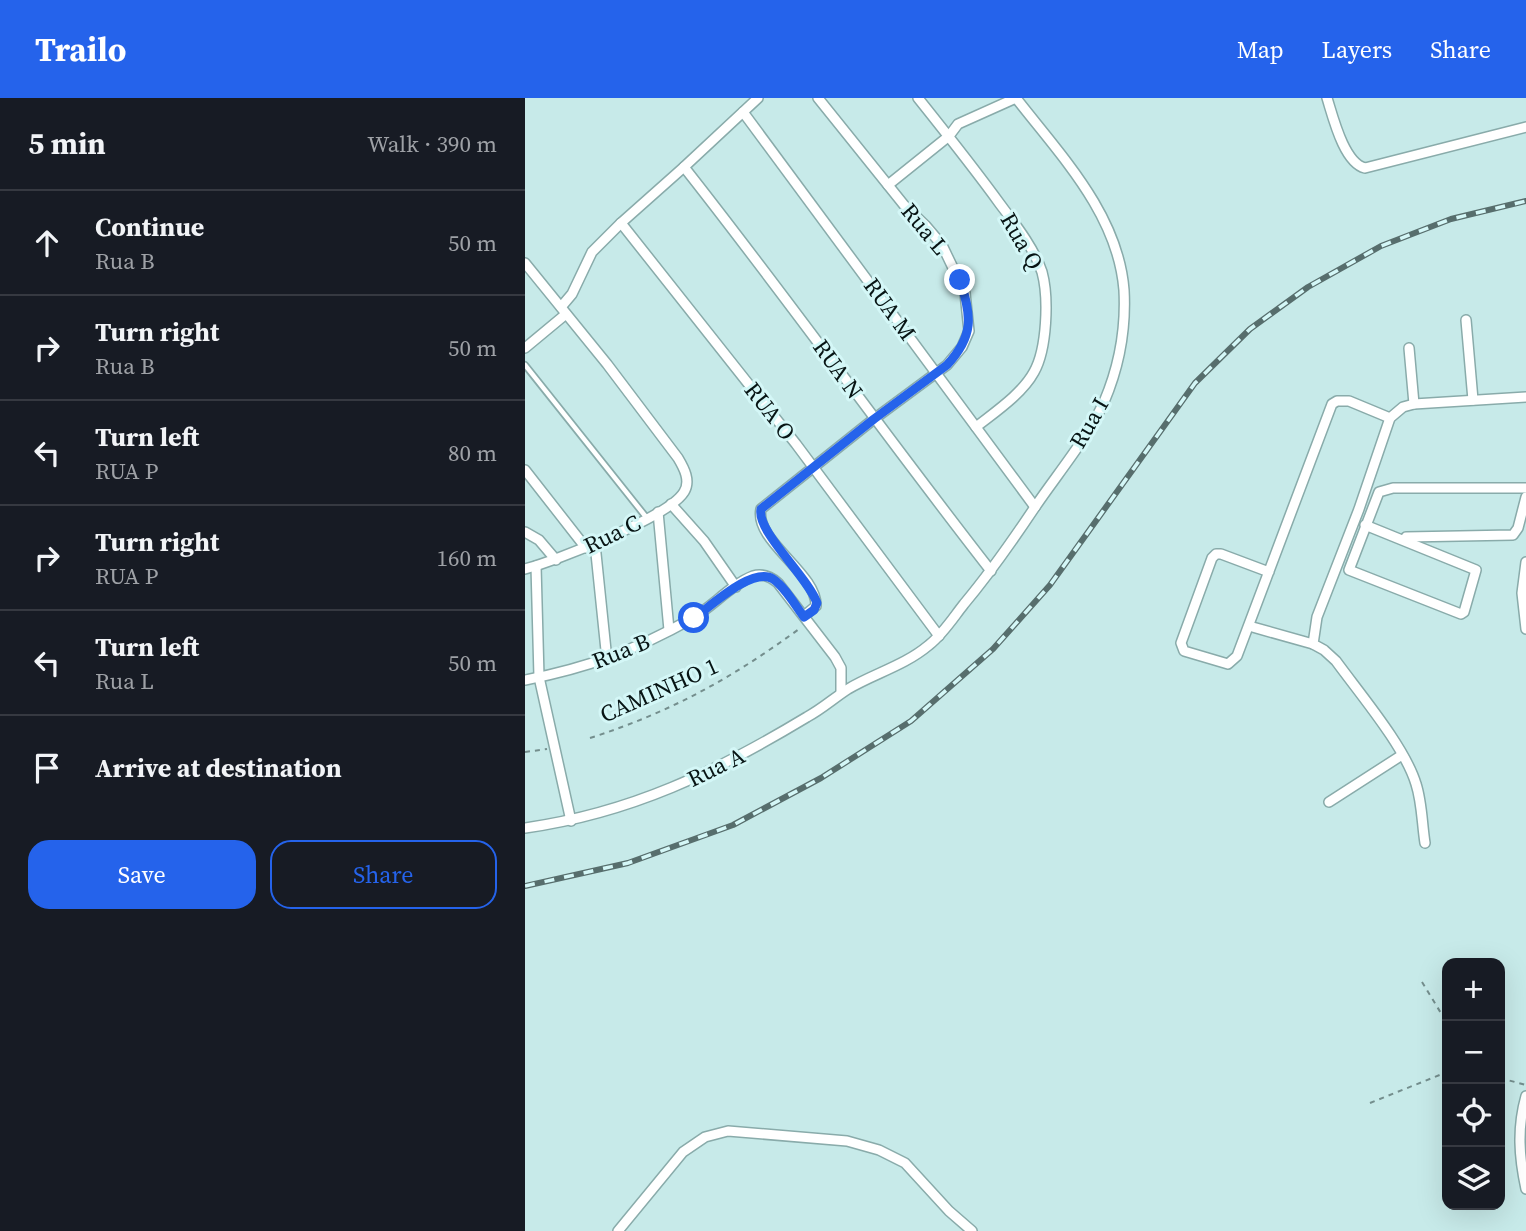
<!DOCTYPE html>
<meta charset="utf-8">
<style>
:root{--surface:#171b24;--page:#242831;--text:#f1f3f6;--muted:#9ea1a6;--line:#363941;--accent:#2563eb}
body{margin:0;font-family:"Source Serif 4",serif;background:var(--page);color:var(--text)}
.controls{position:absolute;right:21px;bottom:21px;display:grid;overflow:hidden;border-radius:14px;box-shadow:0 7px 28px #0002}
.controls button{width:63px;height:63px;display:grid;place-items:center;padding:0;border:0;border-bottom:2px solid var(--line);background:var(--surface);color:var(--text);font:35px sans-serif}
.stop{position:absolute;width:21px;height:21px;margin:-16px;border:5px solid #2563eb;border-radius:50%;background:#fff}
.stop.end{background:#2563eb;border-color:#fff;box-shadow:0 2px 7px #0008}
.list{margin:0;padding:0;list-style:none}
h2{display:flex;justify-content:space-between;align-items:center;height:91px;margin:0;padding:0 28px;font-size:30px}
h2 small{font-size:23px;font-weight:400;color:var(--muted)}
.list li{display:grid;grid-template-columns:46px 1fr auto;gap:21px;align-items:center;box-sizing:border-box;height:105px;padding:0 28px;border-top:2px solid var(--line)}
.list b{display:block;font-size:26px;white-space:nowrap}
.list p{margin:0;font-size:23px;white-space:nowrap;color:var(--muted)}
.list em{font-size:23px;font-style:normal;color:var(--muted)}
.actions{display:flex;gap:14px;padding:21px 28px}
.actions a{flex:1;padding:16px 0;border:2px solid var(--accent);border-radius:21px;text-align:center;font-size:24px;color:var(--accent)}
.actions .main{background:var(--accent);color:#fff}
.icon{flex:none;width:38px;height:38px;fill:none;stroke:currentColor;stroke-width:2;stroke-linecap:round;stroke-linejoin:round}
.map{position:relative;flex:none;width:1001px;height:1133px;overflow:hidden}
header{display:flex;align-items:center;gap:42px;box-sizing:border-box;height:98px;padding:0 35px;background:var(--accent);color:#fff}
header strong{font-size:33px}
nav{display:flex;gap:38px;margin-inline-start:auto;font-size:24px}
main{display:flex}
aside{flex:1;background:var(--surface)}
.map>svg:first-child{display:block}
</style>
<header>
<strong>Trailo</strong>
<nav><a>Map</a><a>Layers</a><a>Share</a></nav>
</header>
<main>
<aside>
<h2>5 min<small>Walk · 390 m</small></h2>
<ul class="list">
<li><svg class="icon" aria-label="ahead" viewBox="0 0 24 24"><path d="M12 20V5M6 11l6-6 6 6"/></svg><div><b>Continue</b><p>Rua B</p></div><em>50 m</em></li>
<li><svg class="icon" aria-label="right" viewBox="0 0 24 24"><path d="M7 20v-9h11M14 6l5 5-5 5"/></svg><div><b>Turn right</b><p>Rua B</p></div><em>50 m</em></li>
<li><svg class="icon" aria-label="left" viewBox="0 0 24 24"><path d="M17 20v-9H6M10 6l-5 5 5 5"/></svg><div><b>Turn left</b><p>RUA P</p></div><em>80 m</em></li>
<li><svg class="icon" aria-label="right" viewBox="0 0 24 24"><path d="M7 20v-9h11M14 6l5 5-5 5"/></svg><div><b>Turn right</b><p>RUA P</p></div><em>160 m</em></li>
<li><svg class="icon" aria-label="left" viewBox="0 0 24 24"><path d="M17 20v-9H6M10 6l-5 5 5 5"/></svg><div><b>Turn left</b><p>Rua L</p></div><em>50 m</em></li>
<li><svg class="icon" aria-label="arrive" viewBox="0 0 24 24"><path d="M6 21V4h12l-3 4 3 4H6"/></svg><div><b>Arrive at destination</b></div></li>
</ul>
<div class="actions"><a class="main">Save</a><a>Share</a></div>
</aside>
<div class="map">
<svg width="1001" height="1133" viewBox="0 0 1001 1133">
<rect width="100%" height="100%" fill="#c7eae9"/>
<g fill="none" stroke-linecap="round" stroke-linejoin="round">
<!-- service casing -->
<g stroke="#89abaa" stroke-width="8">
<path id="service" d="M0 267 121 419"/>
</g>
<!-- minor casing -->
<g stroke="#89abaa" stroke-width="12">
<g id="minor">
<path d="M393 0C421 35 449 70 475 106 490 126 509 150 517 174 524 200 522 251 509 274 497 296 470 314 451 329"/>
<path d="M802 0C808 19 819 65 840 70L1001 29"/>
<path d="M218 14 510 409"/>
<path d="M159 69C264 202 362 340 466 473"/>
<path d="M363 87 424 38 433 26 491 0"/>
<path d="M96 125 271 346 414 538"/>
<path d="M0 165 82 266 153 360C159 370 166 383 159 394 144 419 30 463 0 471"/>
<path d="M36 209 47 196 67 154 96 125 159 69 233 0"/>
<path d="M941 222 948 302"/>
<path d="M0 250 41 216"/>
<path d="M884 250 889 306"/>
<path d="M0 372 61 450"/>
<path d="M146 406 179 443 211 489"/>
<path d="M133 414 144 532"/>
<path d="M840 427 951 472 939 514 936 516 824 472 854 394 868 390H1001"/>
<path d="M0 434 14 442 31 462"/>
<path d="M881 439 988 437 993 430 1001 399"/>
<path d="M70 446 82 562"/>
<path d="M1001 464 997 495 1001 531"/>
<path d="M11 468 14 579 46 723"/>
<path d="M744 474 696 456H691L687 460 656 545 659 553 703 566 712 558 807 306 812 303H824L865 320"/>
<path d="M279 518 291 508C292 475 229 443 236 411L349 321 422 267 437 249 444 233 440 195 417 147 400 127 379 107 293 0"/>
<path d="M724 528 788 546"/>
<path d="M0 582C62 570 111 552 166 521 186 510 207 486 228 478 238 475 246 479 253 485L310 559 316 570V595"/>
<path d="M804 704 877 657"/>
<path d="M0 730C106 715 191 674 282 619 297 611 309 600 323 591 350 575 379 568 404 547 418 536 428 520 439 506 465 475 488 442 510 409 533 375 562 341 579 304 594 269 601 229 599 192 593 116 536 58 491 0"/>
<path d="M900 745C897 726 897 704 891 686 880 649 835 596 811 563L799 552 788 546 792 519 834 411 865 320 878 309 889 306 1001 299"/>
<path d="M1001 998C992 1030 994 1059 1001 1091"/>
<path d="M93 1133 158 1054 180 1039 203 1033 322 1043 354 1052 380 1065 424 1113 447 1133"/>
</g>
</g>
<!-- path -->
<g stroke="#748e8d" stroke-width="2" stroke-dasharray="5 5" stroke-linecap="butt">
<path d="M65 640C146 614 207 580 274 531"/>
<path d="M0 654 22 651"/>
<path d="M897 884 922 925"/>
<path d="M975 980 1001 987"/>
<path d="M845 1005 922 974"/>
</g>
<!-- service -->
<use href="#service" stroke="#fff" stroke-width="4.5"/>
<!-- minor -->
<use href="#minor" stroke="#fff" stroke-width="9"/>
<!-- rail casing -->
<g stroke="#576e6d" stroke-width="6">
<path id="rail" d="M0 788 103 765 208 727 296 680 386 623 468 551 525 487 670 285 725 231 783 189 856 148 926 121 1001 103"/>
</g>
<!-- rail -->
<use href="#rail" stroke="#d4f7f7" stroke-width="3.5" stroke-dasharray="10" stroke-linecap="butt"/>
</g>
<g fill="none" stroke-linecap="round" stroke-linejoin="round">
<!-- route -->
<path stroke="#2563eb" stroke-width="9" d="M169 520C186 508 228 468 248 481 260 489 270 507 279 519L289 512 292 505C283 479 231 433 236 411L349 321 422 267C449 238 447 218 435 182"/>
</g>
<g text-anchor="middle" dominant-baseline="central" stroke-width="6" stroke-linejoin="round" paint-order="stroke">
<!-- street labels -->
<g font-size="23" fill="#071414" stroke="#d4f7f7">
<text transform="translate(400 131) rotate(50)">Rua L</text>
<text transform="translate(497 143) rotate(60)">Rua Q</text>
<text transform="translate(365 211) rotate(54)">RUA M</text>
<text transform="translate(313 271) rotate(54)">RUA N</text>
<text transform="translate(245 313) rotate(52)">RUA O</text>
<text transform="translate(564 325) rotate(-60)">Rua I</text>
<text transform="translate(87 436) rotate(-26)">Rua C</text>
<text transform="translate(96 553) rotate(-22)">Rua B</text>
<text transform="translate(134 592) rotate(-24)">CAMINHO 1</text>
<text transform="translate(191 669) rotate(-26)">Rua A</text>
</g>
</g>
</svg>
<div class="controls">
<button>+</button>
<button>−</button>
<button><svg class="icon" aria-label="locate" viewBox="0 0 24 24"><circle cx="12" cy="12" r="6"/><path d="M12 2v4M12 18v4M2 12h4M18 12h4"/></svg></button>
<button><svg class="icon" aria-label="layers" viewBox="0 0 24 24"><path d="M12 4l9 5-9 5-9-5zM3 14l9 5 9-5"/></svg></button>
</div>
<div class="stop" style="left:169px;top:520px"></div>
<div class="stop end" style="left:435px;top:182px"></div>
</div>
</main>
